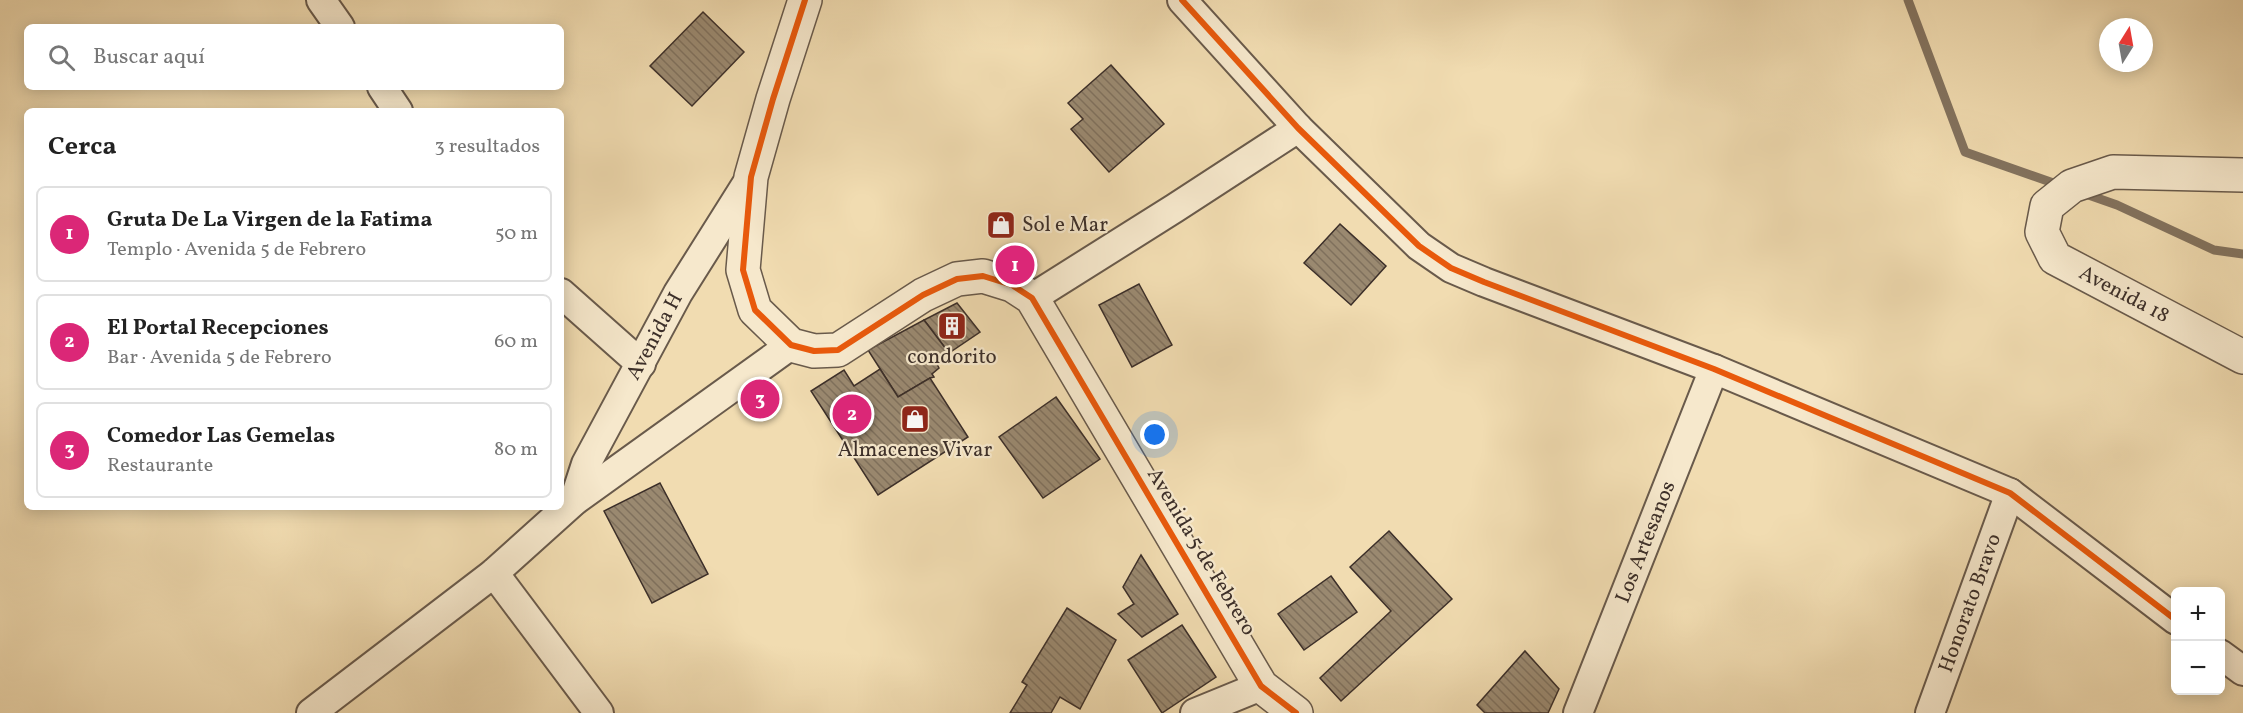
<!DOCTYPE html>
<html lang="es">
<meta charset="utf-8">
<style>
:root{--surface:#fff;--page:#f2f2f2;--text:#222;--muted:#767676;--line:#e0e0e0;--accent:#db2777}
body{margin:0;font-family:Vollkorn,serif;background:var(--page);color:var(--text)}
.controls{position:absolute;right:18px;bottom:18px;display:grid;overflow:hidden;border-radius:9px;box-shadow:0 3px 15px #0003}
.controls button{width:54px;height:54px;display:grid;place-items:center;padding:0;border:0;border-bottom:2px solid var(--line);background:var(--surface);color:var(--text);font:30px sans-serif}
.compass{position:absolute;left:2099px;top:18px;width:54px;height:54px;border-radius:50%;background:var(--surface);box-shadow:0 3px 15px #0003;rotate:11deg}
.you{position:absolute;left:1155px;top:435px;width:21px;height:21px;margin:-15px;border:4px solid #fff;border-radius:50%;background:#1a73e8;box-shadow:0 0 0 9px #1a73e833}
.badge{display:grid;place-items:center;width:39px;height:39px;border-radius:50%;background:var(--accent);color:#fff;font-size:20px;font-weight:700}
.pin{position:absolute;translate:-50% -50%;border:3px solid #fff;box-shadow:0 2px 6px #0006}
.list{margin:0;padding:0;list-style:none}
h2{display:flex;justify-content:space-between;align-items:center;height:78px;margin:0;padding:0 24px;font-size:26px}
h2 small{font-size:20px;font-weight:400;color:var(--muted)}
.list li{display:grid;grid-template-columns:39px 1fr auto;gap:18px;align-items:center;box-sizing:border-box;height:96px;margin:0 12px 12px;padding:0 12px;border:2px solid var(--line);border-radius:9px}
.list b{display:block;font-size:22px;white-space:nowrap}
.list p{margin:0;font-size:20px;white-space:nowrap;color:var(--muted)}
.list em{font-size:20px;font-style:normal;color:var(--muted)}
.icon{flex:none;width:33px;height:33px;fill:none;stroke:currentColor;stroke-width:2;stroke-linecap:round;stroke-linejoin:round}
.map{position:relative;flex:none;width:2243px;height:713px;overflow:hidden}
.search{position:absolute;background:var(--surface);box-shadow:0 3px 15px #0003;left:24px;top:24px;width:540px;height:66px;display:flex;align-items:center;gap:15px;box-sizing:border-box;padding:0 21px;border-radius:9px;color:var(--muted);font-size:22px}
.panel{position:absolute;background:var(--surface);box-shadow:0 3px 15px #0003;left:24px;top:108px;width:540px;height:402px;border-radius:9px}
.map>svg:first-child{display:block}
</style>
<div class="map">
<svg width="2243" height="713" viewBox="0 0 2243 713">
<defs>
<pattern id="building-back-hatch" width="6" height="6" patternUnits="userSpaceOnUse" patternTransform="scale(1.5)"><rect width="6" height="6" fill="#9a8970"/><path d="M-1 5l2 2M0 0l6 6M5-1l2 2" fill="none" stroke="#7f705c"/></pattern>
</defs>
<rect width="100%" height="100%" fill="#f1dcb1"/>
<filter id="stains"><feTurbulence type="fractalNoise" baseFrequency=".00333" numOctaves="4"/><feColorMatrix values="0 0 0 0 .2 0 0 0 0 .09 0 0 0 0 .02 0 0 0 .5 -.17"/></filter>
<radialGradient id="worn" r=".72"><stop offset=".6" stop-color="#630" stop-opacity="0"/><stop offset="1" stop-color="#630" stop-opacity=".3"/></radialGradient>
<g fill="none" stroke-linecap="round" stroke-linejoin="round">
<!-- stream -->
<g stroke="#83735f" stroke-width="9">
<path d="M1908 0 1965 152 2062 186"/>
<path d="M2080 192 2117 205 2214 250 2243 254"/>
</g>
</g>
<!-- building -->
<g fill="url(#building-back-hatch)" stroke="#3c2f29" stroke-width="1.5">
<path d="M703 12 744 52 692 106 650 66Z"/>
<path d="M1111 65 1164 124 1109 172 1071 129 1083 119 1068 103Z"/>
<path d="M1340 224 1386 266 1351 305 1304 263Z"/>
<path d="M1139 284 1172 345 1132 367 1099 305Z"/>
<path d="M957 303 980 332 949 353 924 320Z"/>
<path d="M924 320 949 353 935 360 939 368 932 374 934 377 930 378 898 397 868 350Z"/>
<path d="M880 369 898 397 930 378 968 437 878 495 811 391 844 370 854 386Z"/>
<path d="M1056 397 1100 459 1043 498 999 437Z"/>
<path d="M660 483 708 574 652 603 604 511Z"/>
<path d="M1389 531 1452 599 1341 701 1320 678 1391 611 1350 567Z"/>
<path d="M1141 555 1178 614 1142 637 1118 614 1134 604 1123 587Z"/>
<path d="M1331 576 1357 612 1304 650 1278 614Z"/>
<path d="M1067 608 1116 640 1080 709 1060 697 1051 713H1010L1027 685 1022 682Z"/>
<path d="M1182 625 1216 677 1162 713 1128 660Z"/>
<path d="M1525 651 1559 689 1548 713H1485L1477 705Z"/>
</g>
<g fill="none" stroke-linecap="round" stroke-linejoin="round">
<!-- minor casing -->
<g stroke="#695a4b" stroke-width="32">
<g id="minor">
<path d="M321 0 340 27"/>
<path d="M1182 0 1298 128 1419 246 1451 268 1484 282 1714 369 2010 493 2176 620"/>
<path d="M382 87 398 111"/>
<path d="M561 293 641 364"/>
<path d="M1032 298 1175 208 1298 128"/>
<path id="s1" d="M574 501 586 464 678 293 751 177"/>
<path d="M494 573 599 713"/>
<path d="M2220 654 2243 671"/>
<path d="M311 713 494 573 574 501 791 345"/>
<path d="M1195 713 1261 686"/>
<path id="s2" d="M1578 713 1714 369"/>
<path id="s3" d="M1930 713 2010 493"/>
</g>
</g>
<!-- tertiary casing -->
<g stroke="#695a4b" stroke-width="36">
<g id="tertiary">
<path d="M805 0 773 99 751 177 743 270 755 310 791 345 814 351 838 350 923 295 957 279 983 276 1012 285 1032 298 1261 686 1296 713"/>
<path id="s4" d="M2243 175 2113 172 2072 186 2047 206 2042 232 2055 258 2243 357"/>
</g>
</g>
<!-- minor -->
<use href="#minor" stroke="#f6e8cc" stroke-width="28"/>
<!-- tertiary -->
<use href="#tertiary" stroke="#f6e8cc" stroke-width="33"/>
<!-- cycleway casing -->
<g stroke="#f6e8cc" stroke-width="10">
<g id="cycleway">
<path d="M805 0 773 99 751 177 743 270 755 310 791 345 814 351 838 350 923 295 957 279 983 276 1012 285 1032 298 1261 686 1296 713"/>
<path d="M1182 0 1298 128 1419 246 1451 268 1484 282 1714 369 2010 493 2176 620"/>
</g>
</g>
<!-- cycleway -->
<use href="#cycleway" stroke="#e8590c" stroke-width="6"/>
</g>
<!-- icons -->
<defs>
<g id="shop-square" transform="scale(1.5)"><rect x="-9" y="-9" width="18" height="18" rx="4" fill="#8f2418" stroke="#f6e8cc"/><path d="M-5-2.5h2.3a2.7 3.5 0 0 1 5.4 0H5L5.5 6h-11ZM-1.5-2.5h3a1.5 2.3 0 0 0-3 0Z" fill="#fff"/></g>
<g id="building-square" transform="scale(1.5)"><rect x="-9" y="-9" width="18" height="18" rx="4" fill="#8f2418" stroke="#f6e8cc"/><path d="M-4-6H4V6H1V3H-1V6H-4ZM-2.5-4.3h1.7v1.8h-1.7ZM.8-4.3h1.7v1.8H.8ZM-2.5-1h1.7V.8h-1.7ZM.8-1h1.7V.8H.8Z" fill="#fff"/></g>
</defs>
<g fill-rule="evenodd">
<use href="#shop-square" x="1001" y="225"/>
<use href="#building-square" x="952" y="326"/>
<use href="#shop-square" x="915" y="419"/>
</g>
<g text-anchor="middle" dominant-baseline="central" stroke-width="4.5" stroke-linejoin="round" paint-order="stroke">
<!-- poi labels -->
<g font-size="21" fill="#3c2f29" stroke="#f6e8cc">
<text x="1022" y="225" text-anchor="start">Sol e Mar</text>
<text x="952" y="357">condorito</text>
<text x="915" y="450">Almacenes Vivar</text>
</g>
<!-- street labels -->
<g font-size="21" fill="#3c2f29" stroke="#f6e8cc">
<text stroke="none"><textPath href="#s4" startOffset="339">Avenida 18</textPath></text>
<text stroke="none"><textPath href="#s1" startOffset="184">Avenida H</textPath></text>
<text stroke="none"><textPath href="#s2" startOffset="184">Los Artesanos</textPath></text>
<text transform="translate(1201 552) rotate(59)">Avenida 5 de Febrero</text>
<text stroke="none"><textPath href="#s3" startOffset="117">Honorato Bravo</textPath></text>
</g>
</g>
<rect width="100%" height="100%" filter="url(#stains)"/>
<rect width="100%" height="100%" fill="url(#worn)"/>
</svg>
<div class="controls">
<button>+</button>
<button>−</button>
</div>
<svg class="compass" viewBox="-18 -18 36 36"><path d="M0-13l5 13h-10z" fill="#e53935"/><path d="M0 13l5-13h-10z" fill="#767676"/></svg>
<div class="you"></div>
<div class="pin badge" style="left:1015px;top:265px">1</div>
<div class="pin badge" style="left:852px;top:414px">2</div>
<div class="pin badge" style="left:760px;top:399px">3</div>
<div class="search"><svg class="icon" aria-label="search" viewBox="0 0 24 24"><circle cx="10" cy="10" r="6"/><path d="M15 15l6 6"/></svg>Buscar aquí</div>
<section class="panel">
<h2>Cerca<small>3 resultados</small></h2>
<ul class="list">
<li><span class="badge">1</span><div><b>Gruta De La Virgen de la Fatima</b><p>Templo · Avenida 5 de Febrero</p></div><em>50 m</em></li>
<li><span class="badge">2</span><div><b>El Portal Recepciones</b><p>Bar · Avenida 5 de Febrero</p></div><em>60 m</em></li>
<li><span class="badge">3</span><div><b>Comedor Las Gemelas</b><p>Restaurante</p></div><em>80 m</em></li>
</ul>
</section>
</div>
